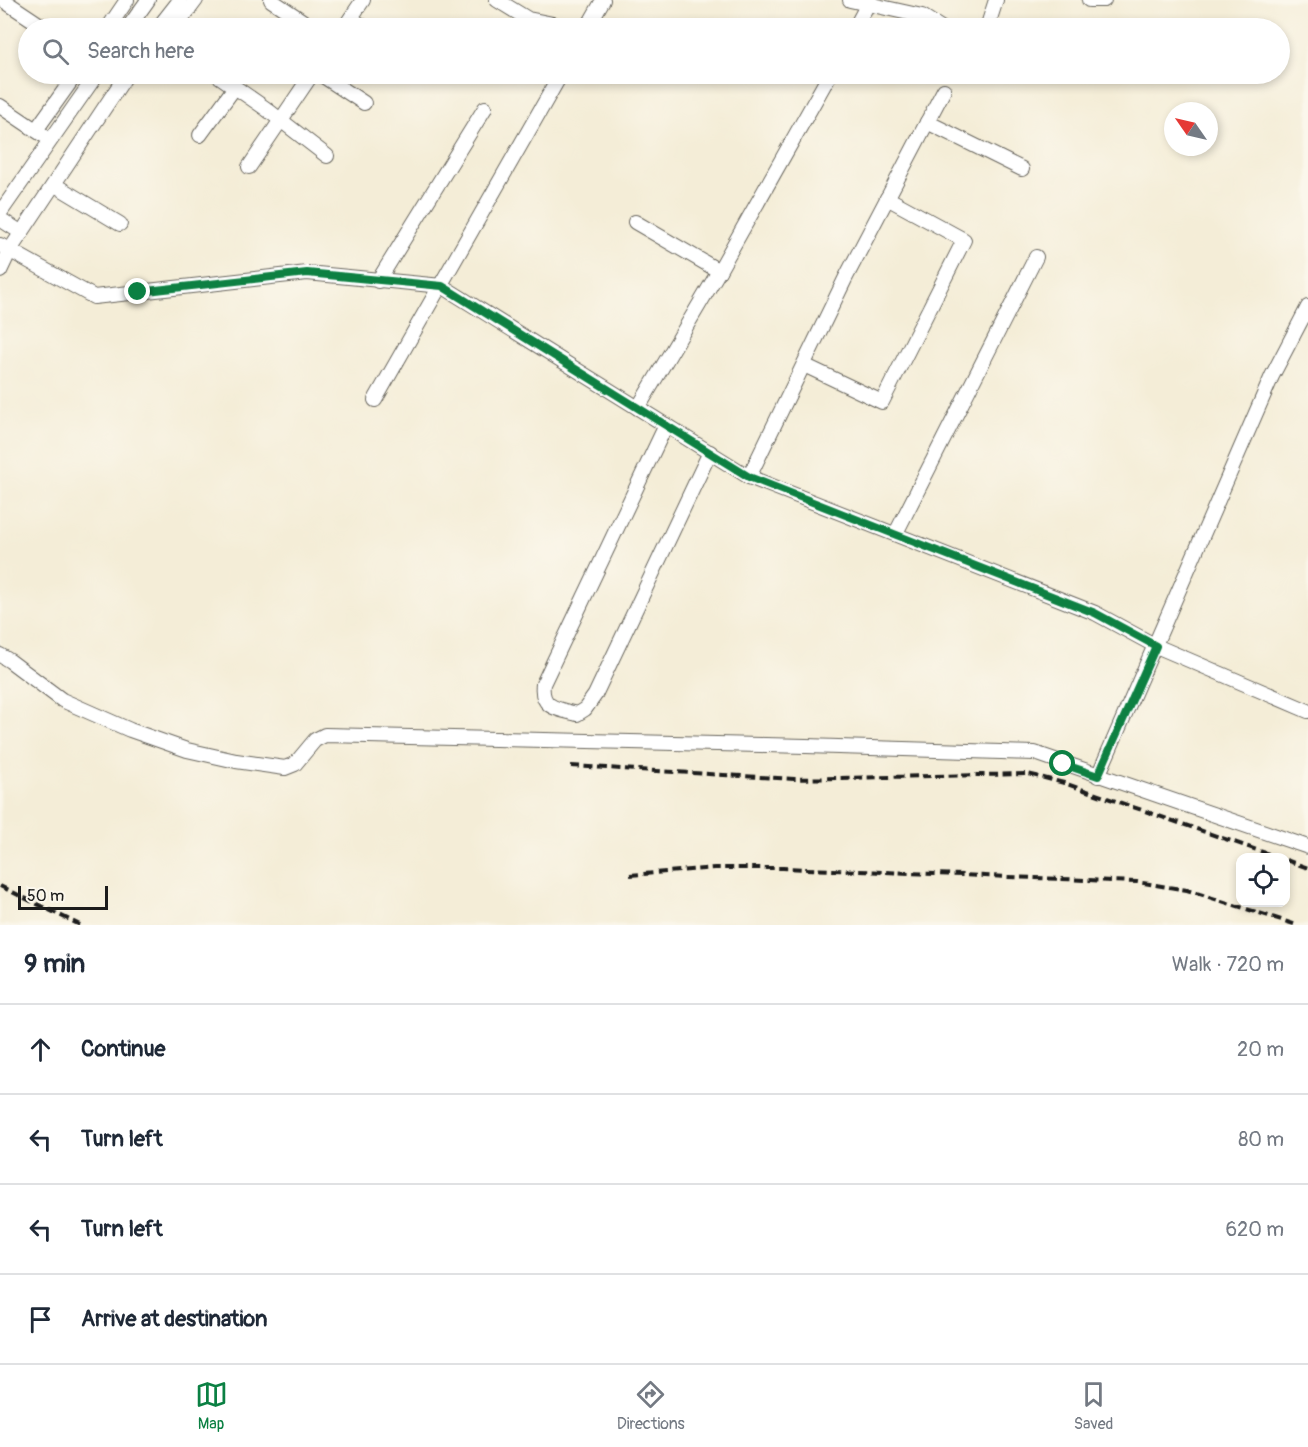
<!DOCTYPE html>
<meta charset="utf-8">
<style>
:root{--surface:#fff;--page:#f2f2f3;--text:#1f2937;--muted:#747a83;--line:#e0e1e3;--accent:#0b8043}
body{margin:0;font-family:Pangolin,sans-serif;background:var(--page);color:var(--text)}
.controls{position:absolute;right:18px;bottom:18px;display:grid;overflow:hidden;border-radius:12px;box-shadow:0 3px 9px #0003}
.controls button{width:54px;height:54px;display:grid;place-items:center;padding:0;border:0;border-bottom:2px solid var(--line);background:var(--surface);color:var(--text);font:30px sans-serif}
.compass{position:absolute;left:1164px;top:102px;width:54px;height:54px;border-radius:50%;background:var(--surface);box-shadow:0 3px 9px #0003;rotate:304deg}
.scale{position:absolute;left:18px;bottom:15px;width:90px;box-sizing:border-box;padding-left:6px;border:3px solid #1c1c1c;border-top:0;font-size:16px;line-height:21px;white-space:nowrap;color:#1c1c1c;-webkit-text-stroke:4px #fbf7ec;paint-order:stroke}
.stop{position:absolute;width:18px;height:18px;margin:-14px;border:4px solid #0b8043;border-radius:50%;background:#fff}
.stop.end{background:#0b8043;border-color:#fff;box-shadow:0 2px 6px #0008}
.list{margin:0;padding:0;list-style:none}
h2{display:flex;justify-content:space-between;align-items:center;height:78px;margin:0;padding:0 24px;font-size:26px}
h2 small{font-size:20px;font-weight:400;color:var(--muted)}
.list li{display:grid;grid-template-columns:39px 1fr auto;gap:18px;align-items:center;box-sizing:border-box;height:90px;padding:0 24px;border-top:2px solid var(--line)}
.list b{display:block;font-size:22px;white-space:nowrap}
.list em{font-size:20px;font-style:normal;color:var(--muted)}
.icon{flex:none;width:33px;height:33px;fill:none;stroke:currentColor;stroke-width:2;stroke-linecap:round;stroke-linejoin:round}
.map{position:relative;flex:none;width:1308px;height:925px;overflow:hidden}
.search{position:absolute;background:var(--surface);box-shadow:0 3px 9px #0003;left:18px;right:18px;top:18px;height:66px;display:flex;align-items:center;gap:15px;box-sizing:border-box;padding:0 21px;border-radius:33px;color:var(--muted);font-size:22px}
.sheet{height:438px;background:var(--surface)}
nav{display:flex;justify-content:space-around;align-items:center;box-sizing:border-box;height:84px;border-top:2px solid var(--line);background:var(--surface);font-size:16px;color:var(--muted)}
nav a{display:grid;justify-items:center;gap:3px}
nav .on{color:var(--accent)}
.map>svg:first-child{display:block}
</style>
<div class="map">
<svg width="1308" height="925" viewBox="0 0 1308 925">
<rect width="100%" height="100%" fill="#fbf7ec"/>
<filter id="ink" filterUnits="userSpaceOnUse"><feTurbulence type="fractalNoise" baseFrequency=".0167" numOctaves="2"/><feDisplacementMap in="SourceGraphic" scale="12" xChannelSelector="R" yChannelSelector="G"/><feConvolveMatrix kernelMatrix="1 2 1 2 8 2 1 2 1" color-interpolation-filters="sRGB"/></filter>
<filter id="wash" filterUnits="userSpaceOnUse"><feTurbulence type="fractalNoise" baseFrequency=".008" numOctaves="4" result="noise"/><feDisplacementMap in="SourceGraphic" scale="24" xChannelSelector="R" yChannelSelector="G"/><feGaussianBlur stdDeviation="1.35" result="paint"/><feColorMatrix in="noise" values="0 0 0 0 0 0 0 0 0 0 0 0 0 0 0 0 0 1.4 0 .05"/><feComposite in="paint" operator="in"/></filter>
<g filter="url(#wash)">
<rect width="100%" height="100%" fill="#f4edd7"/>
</g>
<g filter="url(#ink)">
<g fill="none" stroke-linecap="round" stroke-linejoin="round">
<!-- minor casing -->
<g stroke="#68655d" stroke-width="16">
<g id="minor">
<path d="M3 0 45 28"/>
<path d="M271 0 313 28"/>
<path d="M497 0 528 19 573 28"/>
<path d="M850 0 922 16 941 28"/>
<path d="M1089 0H1104"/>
<path d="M351 18 365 28"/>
<path d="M108 28 127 0"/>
<path d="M128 28 148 0"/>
<path d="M158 28 180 0"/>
<path d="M175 28 196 0"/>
<path d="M344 28 363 0"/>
<path d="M587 28 603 0"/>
<path d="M855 28 870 0"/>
<path d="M987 28 996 0"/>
<path d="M216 74 265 108 327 156"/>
<path d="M320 74 364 103"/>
<path d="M0 106 43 135"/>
<path d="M927 122 1022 169"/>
<path d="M36 130 76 74"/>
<path d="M200 135 235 87"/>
<path d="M249 167 312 74"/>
<path d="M55 185 120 224"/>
<path d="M0 213 97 74"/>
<path d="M0 219 22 233"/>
<path d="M635 222 719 271"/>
<path d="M0 245 94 297 307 273 442 286 749 477 1095 613 1156 646 1308 711"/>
<path d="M0 271 10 250 127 74"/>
<path d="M378 281 485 108"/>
<path d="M804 365 882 402 964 240 887 198"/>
<path d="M375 400 561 74"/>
<path d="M638 408 719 271 830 74"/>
<path d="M666 425 543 684C540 708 557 709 577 714L585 709 595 695 710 452"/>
<path d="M749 477 846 277 944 90"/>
<path d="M896 533 1036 257"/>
<path d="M0 655 10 661 62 700 130 730 187 750 236 761 285 768 295 764 315 740 325 735 806 746 1035 753 1308 847"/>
<path d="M1098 776 1272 376 1308 307"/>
</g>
</g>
<!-- minor -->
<use href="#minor" stroke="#fff" stroke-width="14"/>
<!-- rail -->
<g stroke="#1c1c1c" stroke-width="4" stroke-dasharray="9 4.5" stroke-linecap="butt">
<path d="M571 766 794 779 1028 774 1064 783 1280 858"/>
<path d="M1286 860 1308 868"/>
<path d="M630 875 715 868H783L1137 882 1187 890 1297 925"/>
<path d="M0 886 80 925"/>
</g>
</g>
</g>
<g fill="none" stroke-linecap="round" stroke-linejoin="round" filter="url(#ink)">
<!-- route -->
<path stroke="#0b8043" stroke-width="8" d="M138 292 307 273 442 286 749 477 1095 613 1156 646 1098 776 1063 764"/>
</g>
</svg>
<div class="controls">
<button><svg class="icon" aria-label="locate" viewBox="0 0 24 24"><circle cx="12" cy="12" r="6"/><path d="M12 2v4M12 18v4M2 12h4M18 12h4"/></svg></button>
</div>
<svg class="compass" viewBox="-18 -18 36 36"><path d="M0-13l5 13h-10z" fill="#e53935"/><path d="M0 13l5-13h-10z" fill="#747a83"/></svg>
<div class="scale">50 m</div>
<div class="stop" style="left:1063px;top:764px"></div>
<div class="stop end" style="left:138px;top:292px"></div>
<div class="search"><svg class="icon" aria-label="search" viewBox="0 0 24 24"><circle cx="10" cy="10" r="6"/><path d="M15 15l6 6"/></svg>Search here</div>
</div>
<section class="sheet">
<h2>9 min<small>Walk · 720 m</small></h2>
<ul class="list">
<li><svg class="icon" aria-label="ahead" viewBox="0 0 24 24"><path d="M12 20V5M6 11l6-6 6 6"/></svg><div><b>Continue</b></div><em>20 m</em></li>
<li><svg class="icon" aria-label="left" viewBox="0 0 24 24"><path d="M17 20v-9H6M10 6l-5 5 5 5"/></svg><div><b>Turn left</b></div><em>80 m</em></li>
<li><svg class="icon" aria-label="left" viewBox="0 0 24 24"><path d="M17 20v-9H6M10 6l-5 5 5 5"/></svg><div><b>Turn left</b></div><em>620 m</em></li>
<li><svg class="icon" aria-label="arrive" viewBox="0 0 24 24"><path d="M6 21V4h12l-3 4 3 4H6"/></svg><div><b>Arrive at destination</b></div></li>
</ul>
</section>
<nav>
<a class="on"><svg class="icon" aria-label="map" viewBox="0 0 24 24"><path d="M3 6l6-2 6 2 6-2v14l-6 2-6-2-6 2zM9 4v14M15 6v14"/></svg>Map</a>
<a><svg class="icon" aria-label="directions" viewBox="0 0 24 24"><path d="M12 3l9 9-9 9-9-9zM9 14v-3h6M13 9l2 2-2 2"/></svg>Directions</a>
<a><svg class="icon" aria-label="saved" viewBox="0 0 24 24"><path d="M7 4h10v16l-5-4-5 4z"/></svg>Saved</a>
</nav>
